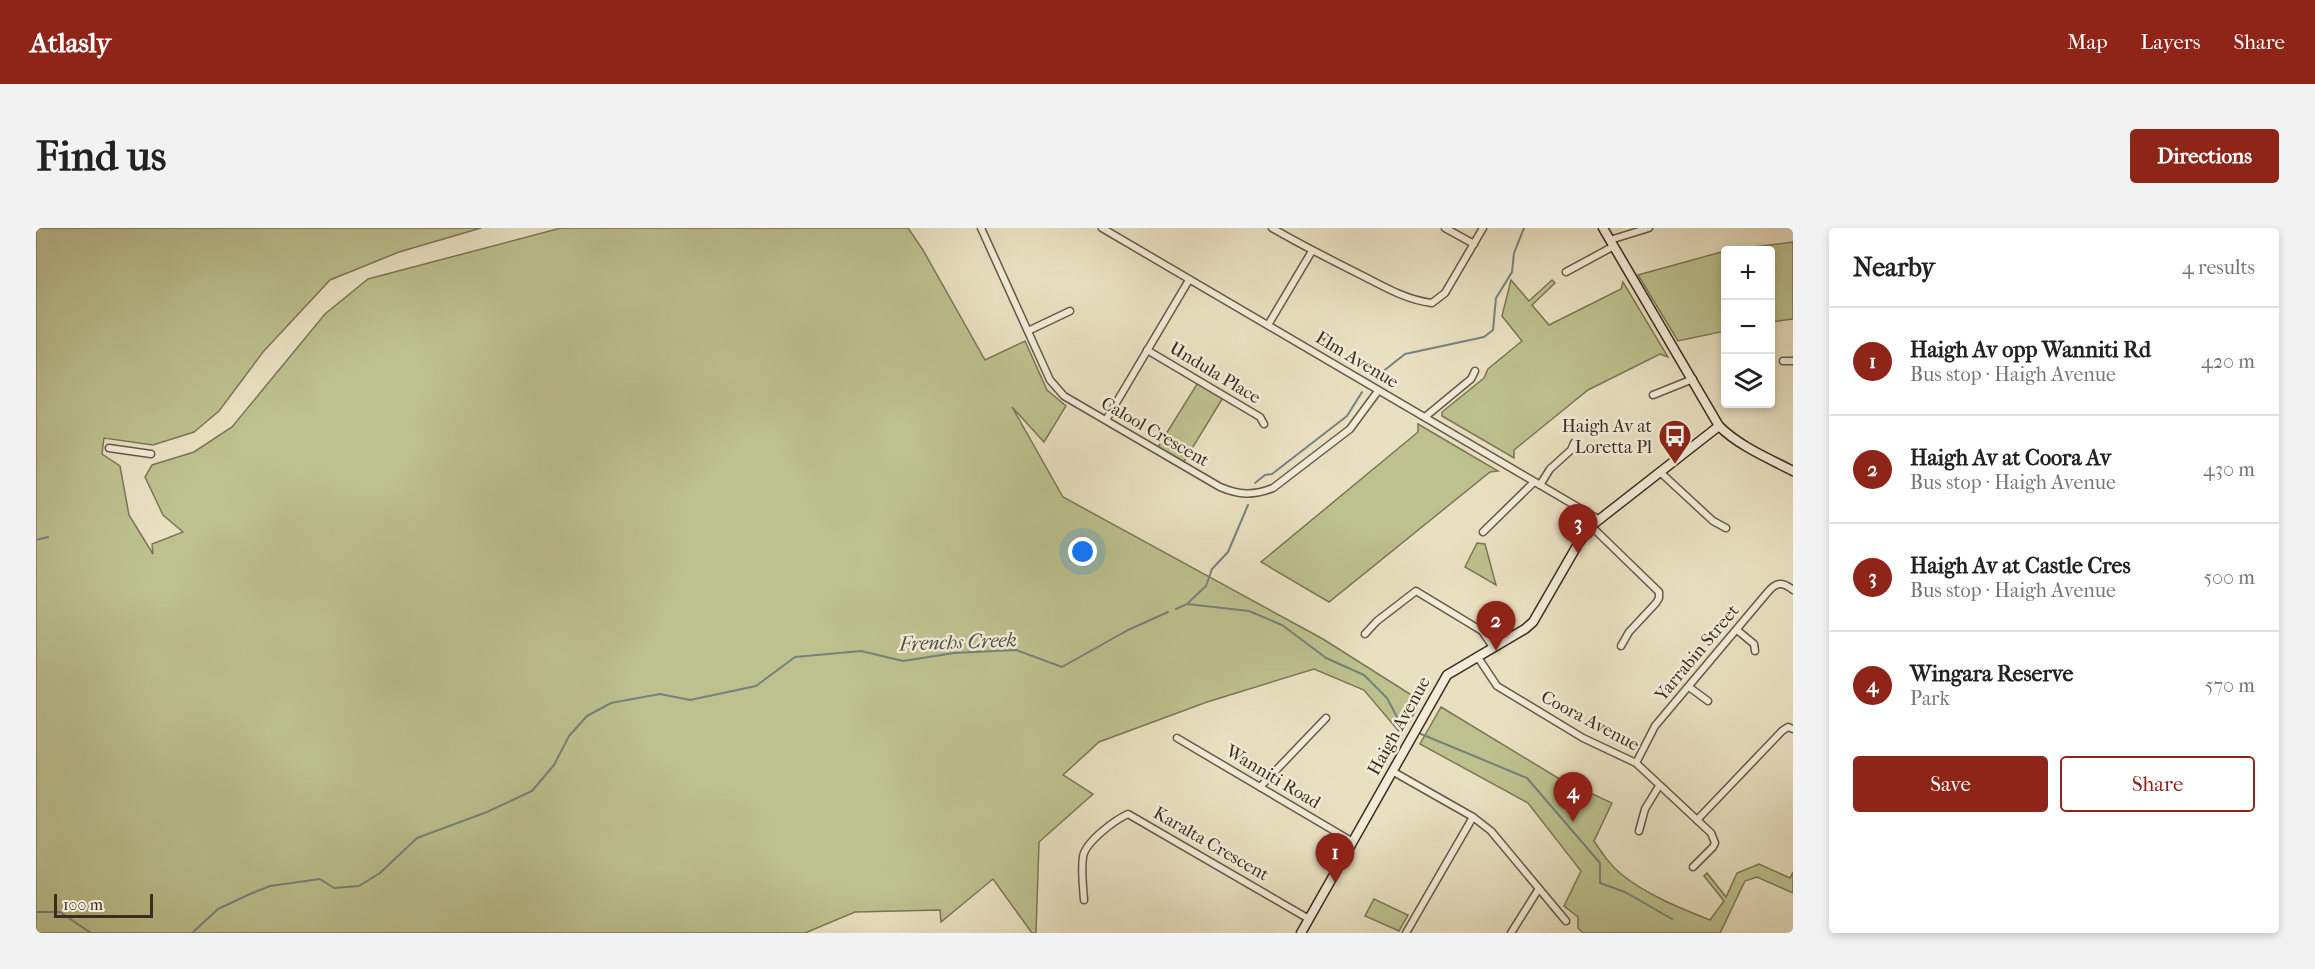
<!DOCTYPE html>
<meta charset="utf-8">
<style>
:root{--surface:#fff;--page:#f2f2f2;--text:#222;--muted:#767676;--line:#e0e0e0;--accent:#8f2418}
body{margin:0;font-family:"IM FELL French Canon",serif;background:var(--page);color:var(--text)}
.controls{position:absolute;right:18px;top:18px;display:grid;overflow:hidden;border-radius:6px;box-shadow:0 3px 9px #0003}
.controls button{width:54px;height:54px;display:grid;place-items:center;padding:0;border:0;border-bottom:2px solid var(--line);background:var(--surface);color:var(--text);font:30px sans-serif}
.scale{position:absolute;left:18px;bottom:15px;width:99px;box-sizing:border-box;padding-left:6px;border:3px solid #3b2c20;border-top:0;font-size:16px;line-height:21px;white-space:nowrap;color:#3b2c20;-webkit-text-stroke:4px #f1ebd7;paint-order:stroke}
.you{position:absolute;left:1047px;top:324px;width:21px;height:21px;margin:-15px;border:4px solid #fff;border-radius:50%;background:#1a73e8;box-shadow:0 0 0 9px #1a73e833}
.badge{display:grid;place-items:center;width:39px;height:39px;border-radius:50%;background:var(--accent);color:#fff;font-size:20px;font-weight:700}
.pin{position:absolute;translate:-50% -50px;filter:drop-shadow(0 2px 3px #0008)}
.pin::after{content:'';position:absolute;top:32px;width:21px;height:18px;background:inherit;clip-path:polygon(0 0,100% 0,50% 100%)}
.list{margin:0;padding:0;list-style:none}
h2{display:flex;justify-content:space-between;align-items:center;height:78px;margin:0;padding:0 24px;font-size:26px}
h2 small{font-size:20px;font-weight:400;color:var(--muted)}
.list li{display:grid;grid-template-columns:39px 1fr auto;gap:18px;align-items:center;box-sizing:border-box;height:108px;padding:0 24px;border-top:2px solid var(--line)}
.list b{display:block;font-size:22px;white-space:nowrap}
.list p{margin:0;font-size:20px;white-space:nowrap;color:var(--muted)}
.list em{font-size:20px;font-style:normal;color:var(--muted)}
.actions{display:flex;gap:12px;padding:18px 24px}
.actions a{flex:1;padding:14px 0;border:2px solid var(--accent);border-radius:6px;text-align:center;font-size:21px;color:var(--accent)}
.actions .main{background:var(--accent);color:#fff}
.icon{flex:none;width:33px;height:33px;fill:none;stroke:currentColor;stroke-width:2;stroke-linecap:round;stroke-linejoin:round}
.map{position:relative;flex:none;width:1757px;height:705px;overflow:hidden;border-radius:6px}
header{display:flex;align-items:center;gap:36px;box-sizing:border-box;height:84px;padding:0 30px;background:var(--accent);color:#fff}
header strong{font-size:28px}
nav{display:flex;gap:33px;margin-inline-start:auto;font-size:21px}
.intro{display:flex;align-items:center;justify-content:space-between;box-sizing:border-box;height:144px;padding:0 36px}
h1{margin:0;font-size:42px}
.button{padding:15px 27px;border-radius:6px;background:var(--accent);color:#fff;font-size:21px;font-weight:700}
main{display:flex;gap:36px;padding:0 36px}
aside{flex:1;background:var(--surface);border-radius:6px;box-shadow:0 3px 9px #0003}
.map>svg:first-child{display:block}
</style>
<header>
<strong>Atlasly</strong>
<nav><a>Map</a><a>Layers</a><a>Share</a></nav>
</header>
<div class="intro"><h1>Find us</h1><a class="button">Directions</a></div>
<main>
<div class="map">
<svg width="1757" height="705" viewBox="0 0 1757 705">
<rect width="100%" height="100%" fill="#e9e0c1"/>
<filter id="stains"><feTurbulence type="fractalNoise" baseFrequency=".00333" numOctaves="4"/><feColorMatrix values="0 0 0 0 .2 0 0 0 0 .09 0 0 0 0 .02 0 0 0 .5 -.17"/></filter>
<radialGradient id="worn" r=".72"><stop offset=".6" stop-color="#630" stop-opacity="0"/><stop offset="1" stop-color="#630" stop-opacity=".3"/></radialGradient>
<!-- green -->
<g fill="#bcc18e" stroke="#7c7657" stroke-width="1.5">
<path d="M0 0H445L363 24 294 52 227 124 183 183 158 204 117 217 68 210 66 226 84 238 93 287 117 326 116 316 147 304 127 287 109 249 116 237 158 224 196 199 289 86 332 51 525 0H872L887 22 949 132 989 113 1011 162 1030 178 1008 214 976 179 1027 269 1287 411 1385 473 1366 507 1328 462 1278 441 1171 474 1063 514 1027 547 1057 566 1003 614 1000 705H996L957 651 905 694 904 682 819 684 769 705H0Z"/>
<path d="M1757 14V91L1735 94 1734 22H1694Z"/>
<path d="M1689 23V103L1642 113 1602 47Z"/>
<path d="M1475 52 1493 73 1516 52 1519 55 1496 77 1513 97 1585 61 1587 54 1632 129 1624 126 1552 162 1478 222V230L1406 188V184L1448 150 1452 141 1486 113 1466 88Z"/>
<path d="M1163 153 1188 168 1146 237 1120 222Z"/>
<path d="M1382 196 1462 243 1454 244 1293 374 1225 334 1382 204Z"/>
<path d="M1441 315 1449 316 1460 357 1429 339Z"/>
<path d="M1405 479 1522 550 1576 575 1558 613C1566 625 1574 637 1585 646 1611 667 1644 680 1674 692L1688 673 1668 648 1671 645 1690 669 1701 645 1723 636 1754 650 1757 644V665L1721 649 1709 653 1684 705H1547L1542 700V689L1528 678 1545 643 1492 575 1384 516Z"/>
<path d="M1338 671 1372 687 1363 703 1329 688Z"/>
</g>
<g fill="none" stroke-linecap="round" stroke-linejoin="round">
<!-- stream -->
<g stroke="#75827e" stroke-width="2">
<path d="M1345 145 1369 126 1448 109 1457 102 1460 70 1476 44 1478 25 1488 0"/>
<path d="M1219 255 1229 247 1236 246 1311 188 1326 164"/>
<path d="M0 312 12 309"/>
<path d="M1152 375 1170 358 1176 341 1192 324 1212 277"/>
<path d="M1140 381 1151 376 1213 383 1246 397 1290 430 1328 447 1351 470 1362 491 1371 496"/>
<path d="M1385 506 1491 550 1564 635V655L1589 664 1636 691"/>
<path d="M0 684H24L55 705"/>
<path d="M156 705 182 681 214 666 234 658 284 651 298 660 323 658 344 645 381 610 451 584 496 563 518 537 533 508 551 488 575 475 624 466 654 472 720 458 759 429 825 423 867 433 918 425 980 422 1026 439 1092 402 1132 384"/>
</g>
<!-- street casing -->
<g stroke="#665948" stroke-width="9">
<g id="street">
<path d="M945 0 1014 152 1028 168 1184 259C1203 267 1217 268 1237 260L1314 201 1342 163"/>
<path d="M1066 0 1562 291"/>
<path d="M1236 0C1267 18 1299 34 1331 50 1352 61 1372 72 1396 75L1409 65 1447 0"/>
<path d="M1409 0 1438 16"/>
<path d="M1574 12 1613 0"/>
<path d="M1530 44 1578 18"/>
<path d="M1232 97 1276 23"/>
<path d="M992 103 1034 83"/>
<path d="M1111 122 1224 189 1228 196"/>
<path d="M1747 133H1757"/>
<path d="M1617 167 1657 151"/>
<path d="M1389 189 1435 151 1439 143"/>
<path d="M1070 192 1153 52"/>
<path d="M73 220 115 226"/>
<path d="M1624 244 1677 293 1690 300"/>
<path d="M1504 257 1514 241 1535 222 1538 215"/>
<path d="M1555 298 1623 364V370L1620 375 1593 404 1585 418"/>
<path d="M1447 304 1498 254"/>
<path d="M1701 402 1718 416 1719 423"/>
<path d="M1329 406 1341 393 1380 363 1446 403 1457 419"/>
<path d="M1441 428 1461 458 1547 510 1600 535 1675 605 1679 615 1677 619 1657 639"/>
<path d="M1653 459 1672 473"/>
<path d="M1141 510 1317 614"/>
<path d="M1600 535 1619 498 1731 365C1740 354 1746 353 1757 362"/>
<path d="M1356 543 1437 589 1455 603 1530 693"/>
<path d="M1224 559 1290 490"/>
<path d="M1661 592 1746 503 1752 499 1757 501"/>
<path d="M1603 603 1609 581 1623 558"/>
<path d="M1048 672C1047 658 1045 642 1047 629 1049 614 1079 592 1092 586L1273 691"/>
<path d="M1370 705 1437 589"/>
<path d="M1475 705 1502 662"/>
</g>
</g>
<!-- secondary casing -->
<g stroke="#3b2c20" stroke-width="11">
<g id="secondary">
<path d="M1567 0 1683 198C1703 218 1732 230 1757 243"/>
<path d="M1265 705 1411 447 1489 401 1497 394 1542 316 1555 298 1683 198"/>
</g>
</g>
<!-- street -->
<use href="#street" stroke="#f1ebd7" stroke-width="6"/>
<!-- secondary -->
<use href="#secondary" stroke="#f1ebd7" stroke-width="8"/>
</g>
<!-- icons -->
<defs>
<g id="bus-pin" transform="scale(1.725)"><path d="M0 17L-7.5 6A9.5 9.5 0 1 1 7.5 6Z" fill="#8f2418" stroke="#f1ebd7"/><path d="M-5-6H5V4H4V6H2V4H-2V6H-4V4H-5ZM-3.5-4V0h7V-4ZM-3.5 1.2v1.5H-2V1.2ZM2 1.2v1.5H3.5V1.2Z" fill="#fff"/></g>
</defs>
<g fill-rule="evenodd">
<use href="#bus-pin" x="1639" y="208"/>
</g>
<g text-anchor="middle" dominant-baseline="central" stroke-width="5" stroke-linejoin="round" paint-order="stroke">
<!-- street labels -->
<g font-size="18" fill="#3b2c20" stroke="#f1ebd7">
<text transform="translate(1321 132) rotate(31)">Elm Avenue</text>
<text transform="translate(1179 145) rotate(31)">Undula Place</text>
<text transform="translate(1119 204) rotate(30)">Calool Crescent</text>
<text transform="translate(1661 425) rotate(-50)">Yarrabin Street</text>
<text transform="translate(1554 493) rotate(28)">Coora Avenue</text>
<text transform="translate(1363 498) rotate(-61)">Haigh Avenue</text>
<text transform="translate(1237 549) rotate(31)">Wanniti Road</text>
<text transform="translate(1175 616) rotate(30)">Karalta Crescent</text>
</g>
<!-- poi labels -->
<g font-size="18" fill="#3b2c20" stroke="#f1ebd7" text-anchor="end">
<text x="1616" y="198">Haigh Av at<tspan x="1616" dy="21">Loretta Pl</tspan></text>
</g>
<!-- water labels -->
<g font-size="20" font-style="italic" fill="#535047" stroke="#f1ebd7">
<text transform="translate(922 414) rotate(-2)">Frenchs Creek</text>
</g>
</g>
<rect width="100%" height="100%" filter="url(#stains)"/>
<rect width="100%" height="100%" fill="url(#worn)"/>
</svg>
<div class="controls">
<button>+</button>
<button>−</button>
<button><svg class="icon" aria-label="layers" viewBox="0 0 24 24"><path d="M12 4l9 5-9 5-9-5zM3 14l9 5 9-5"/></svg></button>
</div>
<div class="scale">100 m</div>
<div class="you"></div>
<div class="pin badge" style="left:1299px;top:655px">1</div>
<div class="pin badge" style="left:1460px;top:423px">2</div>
<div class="pin badge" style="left:1542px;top:326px">3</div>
<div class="pin badge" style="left:1537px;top:594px">4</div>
</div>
<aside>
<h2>Nearby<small>4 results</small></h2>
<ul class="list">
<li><span class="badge">1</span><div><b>Haigh Av opp Wanniti Rd</b><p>Bus stop · Haigh Avenue</p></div><em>420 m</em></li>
<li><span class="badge">2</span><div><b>Haigh Av at Coora Av</b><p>Bus stop · Haigh Avenue</p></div><em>430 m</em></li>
<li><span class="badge">3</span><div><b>Haigh Av at Castle Cres</b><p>Bus stop · Haigh Avenue</p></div><em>500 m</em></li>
<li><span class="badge">4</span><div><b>Wingara Reserve</b><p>Park</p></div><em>570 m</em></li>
</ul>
<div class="actions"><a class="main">Save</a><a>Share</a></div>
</aside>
</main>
